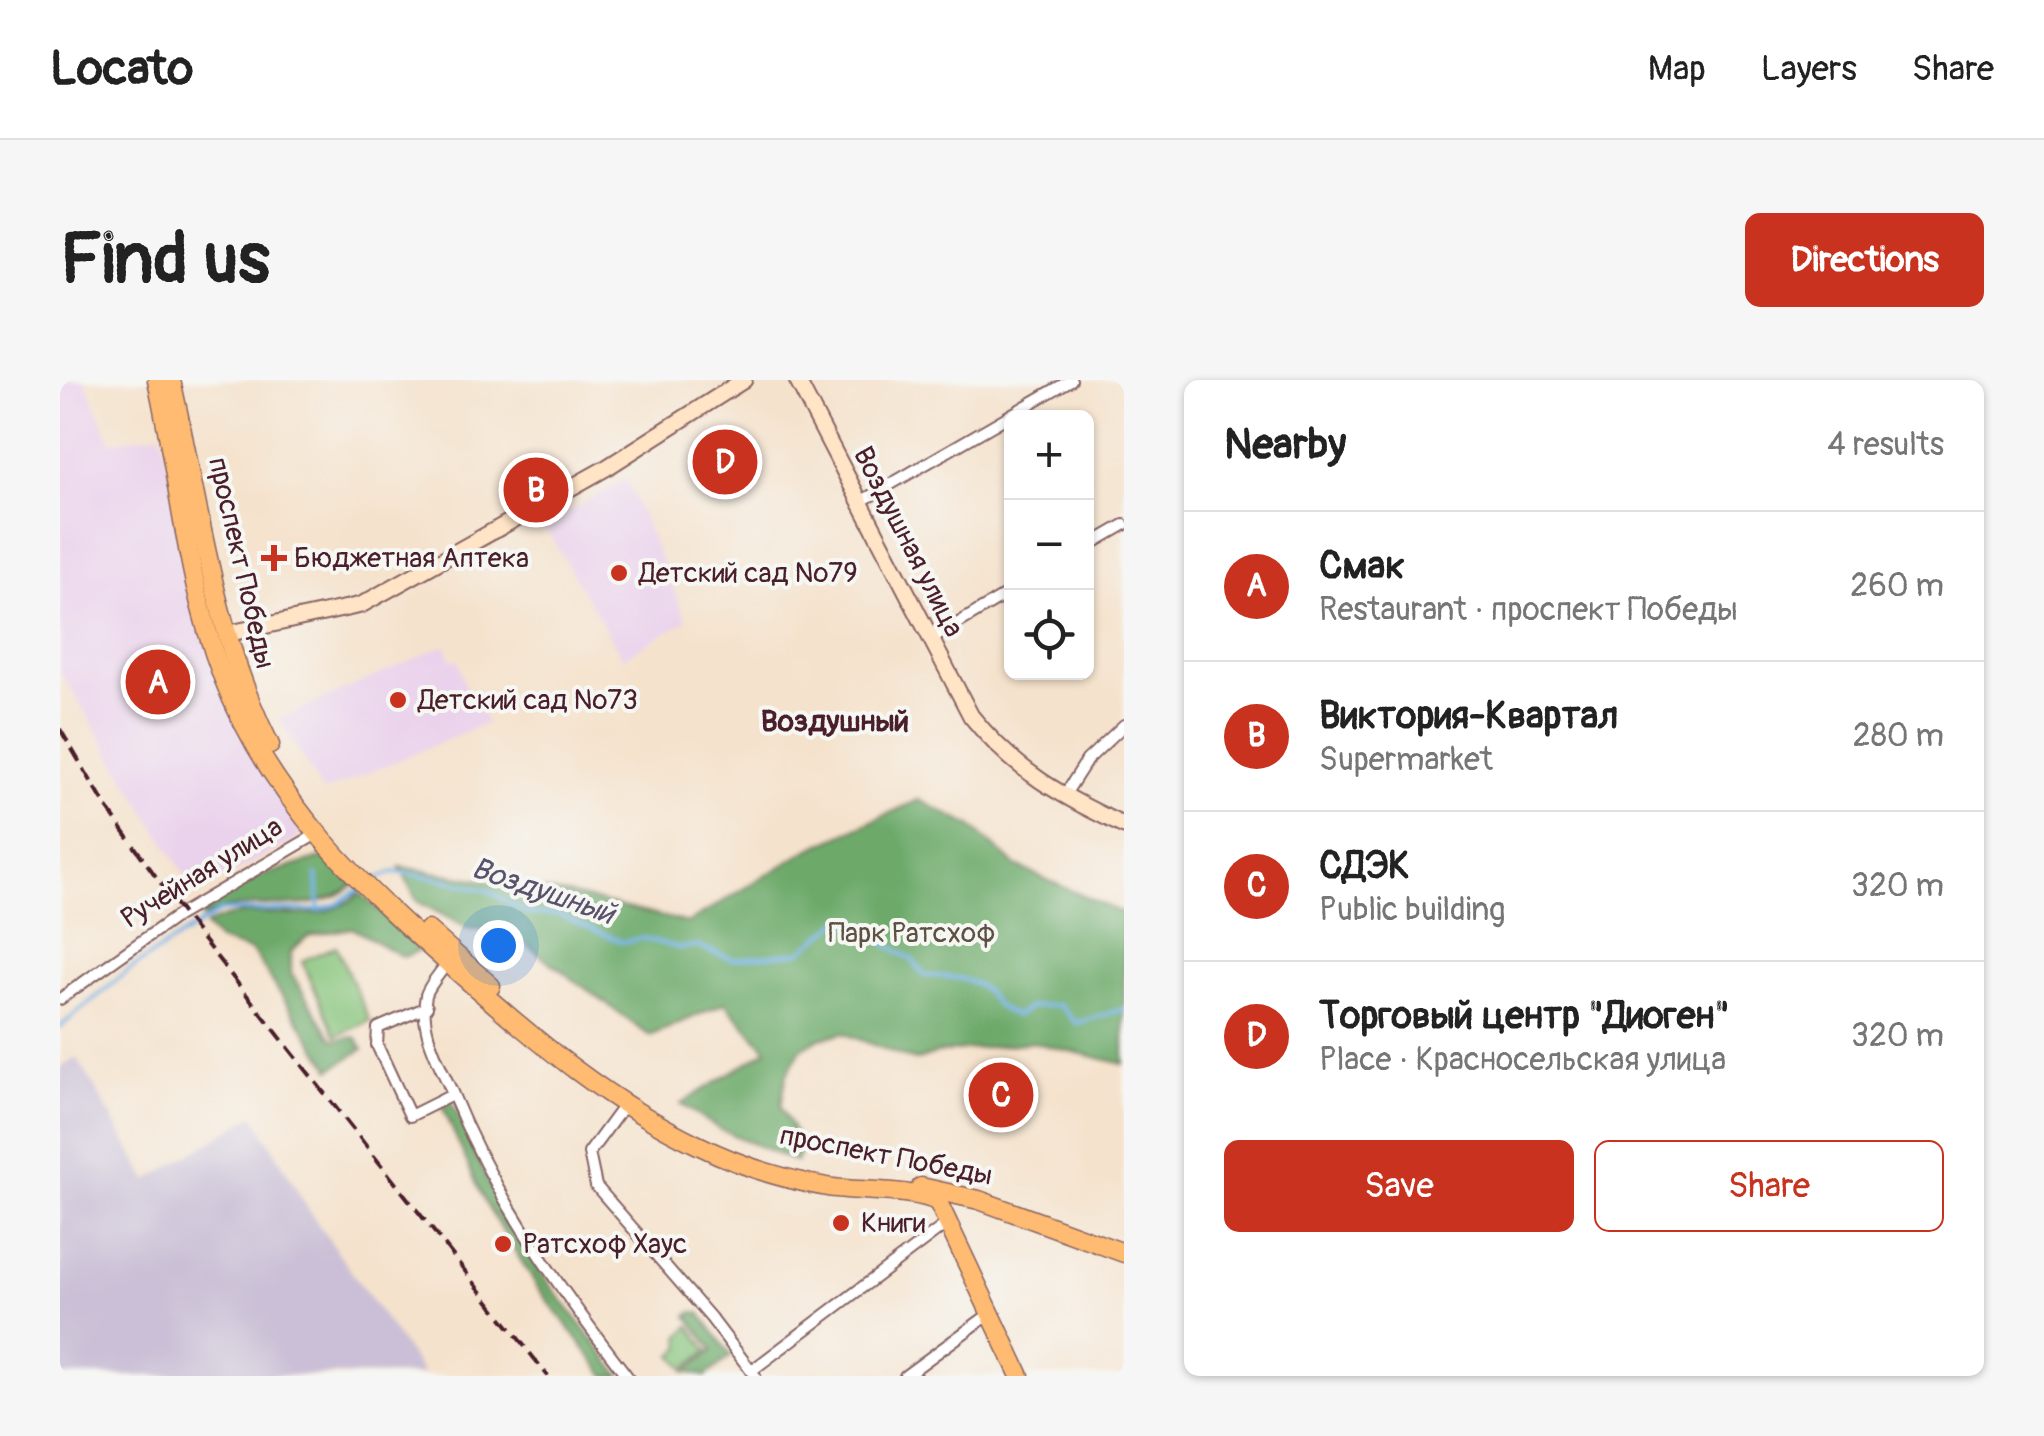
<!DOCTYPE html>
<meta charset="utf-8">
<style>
:root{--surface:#fff;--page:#f6f6f6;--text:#222;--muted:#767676;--line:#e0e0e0;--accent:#c8321e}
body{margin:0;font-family:Pangolin,sans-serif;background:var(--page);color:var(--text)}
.controls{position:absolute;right:30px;top:30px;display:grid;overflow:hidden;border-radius:15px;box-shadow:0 2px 8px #0004}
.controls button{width:90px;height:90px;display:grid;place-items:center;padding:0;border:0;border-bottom:2px solid var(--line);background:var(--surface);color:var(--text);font:50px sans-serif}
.you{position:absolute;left:438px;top:565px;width:35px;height:35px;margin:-25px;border:8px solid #fff;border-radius:50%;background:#1a73e8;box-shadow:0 0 0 15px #1a73e833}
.badge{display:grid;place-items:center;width:65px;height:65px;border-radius:50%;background:var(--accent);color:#fff;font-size:32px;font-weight:700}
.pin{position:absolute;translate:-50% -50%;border:5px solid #fff;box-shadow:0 2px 10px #0006}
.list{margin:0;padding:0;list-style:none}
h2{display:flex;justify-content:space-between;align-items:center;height:130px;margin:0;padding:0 40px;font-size:42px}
h2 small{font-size:32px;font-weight:400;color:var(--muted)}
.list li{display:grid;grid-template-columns:65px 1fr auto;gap:30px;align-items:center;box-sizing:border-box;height:150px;padding:0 40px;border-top:2px solid var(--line)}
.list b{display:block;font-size:38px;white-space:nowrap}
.list p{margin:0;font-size:32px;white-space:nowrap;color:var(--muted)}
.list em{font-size:32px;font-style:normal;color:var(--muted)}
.actions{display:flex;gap:20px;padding:30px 40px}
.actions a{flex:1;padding:22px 0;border:2px solid var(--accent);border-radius:15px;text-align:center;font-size:35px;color:var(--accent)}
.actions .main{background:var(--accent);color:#fff}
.icon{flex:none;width:55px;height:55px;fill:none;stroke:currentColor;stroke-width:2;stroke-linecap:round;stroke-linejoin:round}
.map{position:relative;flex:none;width:1064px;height:996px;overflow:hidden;border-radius:15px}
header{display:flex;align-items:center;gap:60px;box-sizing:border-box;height:140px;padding:0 50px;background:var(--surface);border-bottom:2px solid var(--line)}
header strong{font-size:48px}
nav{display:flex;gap:55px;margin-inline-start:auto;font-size:35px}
.intro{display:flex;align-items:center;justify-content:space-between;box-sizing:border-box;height:240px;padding:0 60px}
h1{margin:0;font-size:70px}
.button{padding:25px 45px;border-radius:15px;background:var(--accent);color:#fff;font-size:35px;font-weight:700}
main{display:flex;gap:60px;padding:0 60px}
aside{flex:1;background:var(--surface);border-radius:15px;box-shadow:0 2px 8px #0004}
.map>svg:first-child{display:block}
</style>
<header>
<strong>Locato</strong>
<nav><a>Map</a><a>Layers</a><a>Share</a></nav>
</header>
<div class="intro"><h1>Find us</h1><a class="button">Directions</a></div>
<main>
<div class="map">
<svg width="1064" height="996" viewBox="0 0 1064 996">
<rect width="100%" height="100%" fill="#f6f6f2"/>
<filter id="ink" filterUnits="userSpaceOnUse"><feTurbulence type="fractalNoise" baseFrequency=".01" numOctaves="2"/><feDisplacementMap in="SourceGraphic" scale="20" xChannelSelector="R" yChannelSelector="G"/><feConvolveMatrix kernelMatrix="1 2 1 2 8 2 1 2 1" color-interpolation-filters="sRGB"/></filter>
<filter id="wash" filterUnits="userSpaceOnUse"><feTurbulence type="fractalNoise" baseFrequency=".0048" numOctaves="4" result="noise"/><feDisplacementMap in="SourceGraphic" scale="40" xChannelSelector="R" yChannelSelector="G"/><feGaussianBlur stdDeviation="2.25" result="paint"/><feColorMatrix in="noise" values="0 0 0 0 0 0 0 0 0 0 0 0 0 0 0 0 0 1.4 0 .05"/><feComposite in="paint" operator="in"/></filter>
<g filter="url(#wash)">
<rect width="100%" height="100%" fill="#f5e2cc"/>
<!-- built -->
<g fill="#ead1ec">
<path d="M0 0H25L51 62 101 53 121 151 200 387 238 447V458L136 513 0 291Z"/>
<path d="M566 99 627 240 563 278 484 146Z"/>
<path d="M385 265 392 280 398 279 404 302 427 343 263 412 220 339Z"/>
</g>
<!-- industrial -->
<path fill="#cabfd6" d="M17 677 88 800 194 735 251 834 364 995 0 996V687Z"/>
<!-- green -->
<g fill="#87c47b" stroke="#687253" stroke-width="2.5">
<path d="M276 566 310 641 276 656 242 581Z"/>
<path d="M630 946 648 971 624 989 613 975 622 967 620 957Z"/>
</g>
<!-- forest -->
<g fill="#6daa6b" stroke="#5c644b" stroke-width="2.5">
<path d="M859 420 911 446 956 486 1064 534V684L972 662 878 673 855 681 783 653 760 658 741 669 726 696 721 727 742 767 736 782 659 749 621 724 707 670 665 623 590 656 448 551 407 548 357 521 340 487 512 515 628 543 748 470Z"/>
<path d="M265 477 294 504C249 543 193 510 142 538L139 532 200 496Z"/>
<path d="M300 513 360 570 343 577 292 548 248 556 231 571V593L273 660 296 657 303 669 271 689 192 571 158 561 145 546C193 515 251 556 300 513Z"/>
<path d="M392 722 435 818 484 897 561 996H546L479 909 425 823 382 726Z"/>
<path d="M633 932 640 933 671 976 646 996 625 992 653 970 628 936Z"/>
</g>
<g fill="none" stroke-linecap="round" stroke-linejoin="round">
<!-- stream -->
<g stroke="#73b2e6" stroke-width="4">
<path d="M257 495 259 530"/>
<path d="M308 502 334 492 372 497 429 511 468 534H497L563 562 582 558 620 568 636 566 673 579 740 572 780 541 788 542 853 580 864 595C884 597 902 596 919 606 932 614 929 626 956 636L970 627 999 625 1016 643 1064 629"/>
<path d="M0 647 69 590 160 531 259 530 278 524 301 508"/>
</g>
</g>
</g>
<g filter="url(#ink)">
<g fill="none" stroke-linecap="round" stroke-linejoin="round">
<!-- street casing -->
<g stroke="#866363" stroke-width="14">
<g id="street">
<path d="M800 122 1011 0"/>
<path d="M1026 167 1064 145"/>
<path d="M870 260 952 211"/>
<path d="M1004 416 1027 380 1064 345"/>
<path d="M387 583C381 592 369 605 366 615 359 649 378 680 391 710 436 820 495 903 567 996"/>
<path d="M0 619 117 536 255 455"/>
<path d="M367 627 318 648 317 665 350 736 392 715"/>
<path d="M565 724 529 773 536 806 651 938 695 996"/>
<path d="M691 991 889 842"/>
<path d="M845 996 931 933"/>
</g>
</g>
<!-- secondary casing -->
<g stroke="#866363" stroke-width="19">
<g id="secondary">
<path d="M737 0 911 336C957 393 999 414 1064 446"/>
<path d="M166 254 301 225 546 88 684 0"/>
</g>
</g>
<!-- primary casing -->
<g stroke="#866363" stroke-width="21">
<g id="primary">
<path d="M97 0C119 97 126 202 162 295 210 422 306 511 405 598 477 662 550 723 638 765 678 785 722 799 767 807 794 812 858 809 878 822L960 996"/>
<path d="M111 0C139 122 153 252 210 365"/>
<path d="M368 550 431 606"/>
<path d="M861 807 919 820 1064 873"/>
</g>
</g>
<!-- street -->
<use href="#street" stroke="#fff" stroke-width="10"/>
<!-- secondary -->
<use href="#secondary" stroke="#ffe4c6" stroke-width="15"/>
<!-- primary -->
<use href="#primary" stroke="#ffbb71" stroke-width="18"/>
<!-- rail -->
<path stroke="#4a1f2b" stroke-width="4" stroke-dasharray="15 8" stroke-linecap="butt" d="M0 349 47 428 122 533 488 996"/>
</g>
</g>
<!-- markers -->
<g fill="#c8321e" stroke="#f6f6f2" stroke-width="4">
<path d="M209 163h10v10h10v10h-10v10h-10v-10h-10v-10h10z"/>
<circle cx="559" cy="193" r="10"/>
<circle cx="338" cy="320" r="10"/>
<circle cx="781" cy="843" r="10"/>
<circle cx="443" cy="864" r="10"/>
</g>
<g text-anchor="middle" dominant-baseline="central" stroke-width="8" stroke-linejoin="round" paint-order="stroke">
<!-- street labels -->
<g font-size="28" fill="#4a1f2b" stroke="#f6f6f2">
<text transform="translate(848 162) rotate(63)">Воздушная улица</text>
<text transform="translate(181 183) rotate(77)">проспект Победы</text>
<text transform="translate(142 493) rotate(-32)">Ручейная улица</text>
<text transform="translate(826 776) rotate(11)">проспект Победы</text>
</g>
<!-- poi labels -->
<g font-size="28" fill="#4a1f2b" stroke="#f6f6f2" text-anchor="start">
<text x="234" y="178">Бюджетная Аптека</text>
<text x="579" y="193">Детский сад №79</text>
<text x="358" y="320">Детский сад №73</text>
<text x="801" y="843">Книги</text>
<text x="463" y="864">Ратсхоф Хаус</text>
</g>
<!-- park labels -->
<g font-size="28" fill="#5c5143" stroke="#f6f6f2">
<text x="852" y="553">Парк Ратсхоф</text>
</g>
<!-- neighbourhood labels -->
<g font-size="30" font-weight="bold" fill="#4a1f2b" stroke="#f6f6f2">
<text x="775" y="341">Воздушный</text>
</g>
<!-- water labels -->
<g font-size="30" font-style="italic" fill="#58526c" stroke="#f6f6f2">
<text transform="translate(483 511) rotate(19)">Воздушный</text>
</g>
</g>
</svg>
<div class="controls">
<button>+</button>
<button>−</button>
<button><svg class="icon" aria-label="locate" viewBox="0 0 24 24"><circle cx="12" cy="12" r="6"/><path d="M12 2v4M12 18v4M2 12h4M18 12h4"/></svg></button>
</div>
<div class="you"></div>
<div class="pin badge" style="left:98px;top:302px">A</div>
<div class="pin badge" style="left:476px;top:110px">B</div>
<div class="pin badge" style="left:941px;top:715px">C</div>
<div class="pin badge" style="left:665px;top:82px">D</div>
</div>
<aside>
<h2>Nearby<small>4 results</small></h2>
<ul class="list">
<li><span class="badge">A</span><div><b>Смак</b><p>Restaurant · проспект Победы</p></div><em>260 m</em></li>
<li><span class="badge">B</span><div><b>Виктория-Квартал</b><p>Supermarket</p></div><em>280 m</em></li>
<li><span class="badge">C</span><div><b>СДЭК</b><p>Public building</p></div><em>320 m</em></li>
<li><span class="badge">D</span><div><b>Торговый центр &quot;Диоген&quot;</b><p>Place · Красносельская улица</p></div><em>320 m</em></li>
</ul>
<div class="actions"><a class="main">Save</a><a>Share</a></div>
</aside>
</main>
